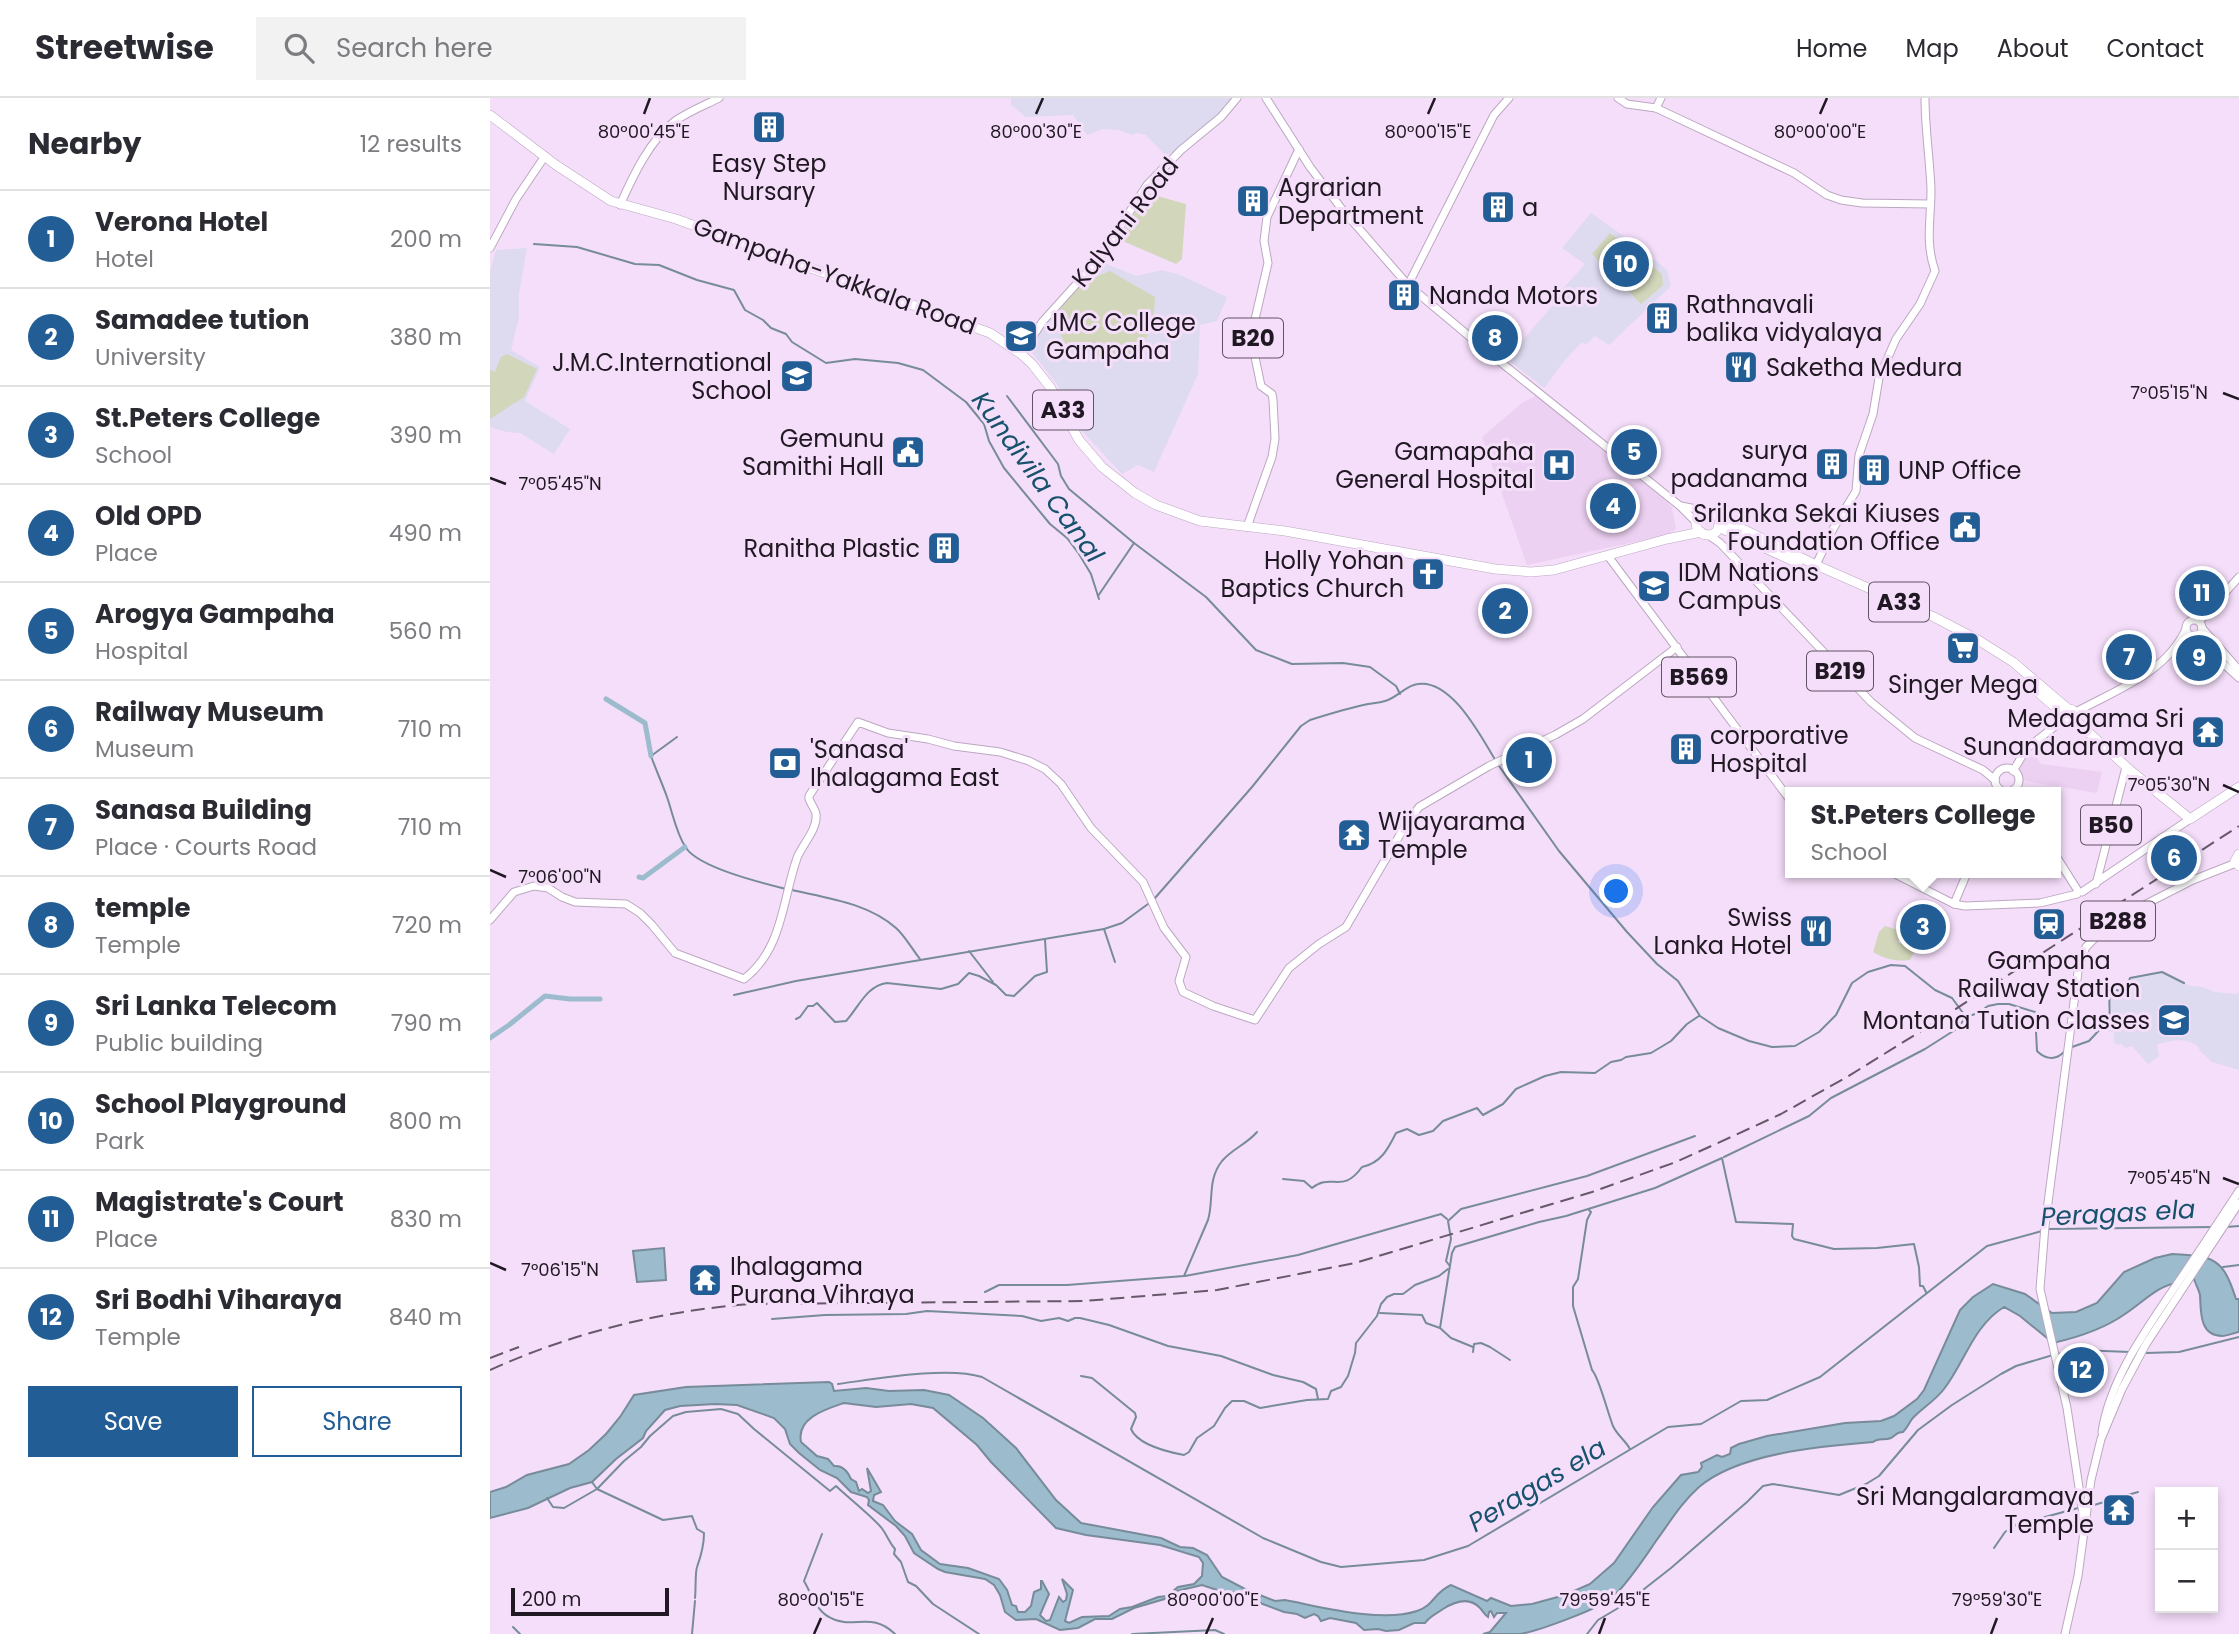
<!DOCTYPE html>
<meta charset="utf-8">
<style>
:root{--surface:#fff;--page:#f2f2f3;--text:#2b2b33;--muted:#7c7c81;--line:#e1e1e2;--accent:#225e95}
body{margin:0;font-family:Poppins,sans-serif;background:var(--page);color:var(--text)}
.controls{position:absolute;right:21px;bottom:21px;display:grid;overflow:hidden;border-radius:0px;box-shadow:0 4px 10px #0003}
.controls button{width:63px;height:63px;display:grid;place-items:center;padding:0;border:0;border-bottom:2px solid var(--line);background:var(--surface);color:var(--text);font:35px sans-serif}
.scale{position:absolute;left:21px;bottom:18px;width:158px;box-sizing:border-box;padding-left:7px;border:4px solid #201822;border-top:0;font-size:19px;line-height:24px;white-space:nowrap;color:#201822;-webkit-text-stroke:5px #f5defa;paint-order:stroke}
.you{position:absolute;left:1127px;top:794px;width:24px;height:24px;margin:-18px;border:5px solid #fff;border-radius:50%;background:#1a73e8;box-shadow:0 0 0 10px #1a73e833}
.badge{display:grid;place-items:center;width:46px;height:46px;border-radius:50%;background:var(--accent);color:#fff;font-size:23px;font-weight:700}
.pin{position:absolute;translate:-50% -50%;border:4px solid #fff;box-shadow:0 2px 7px #0006}
.popup{position:absolute;left:1295px;top:689px;width:276px;height:91px;box-sizing:border-box;display:grid;place-content:center;border-radius:0px;background:var(--surface);filter:drop-shadow(0 2px 5px #0005);font-size:23px;white-space:nowrap;color:var(--muted)}
.popup b{font-size:26px;color:var(--text)}
.popup::after{content:'';position:absolute;left:50%;top:100%;margin-left:-14px;border:14px solid transparent;border-top-color:var(--surface)}
.list{margin:0;padding:0;list-style:none}
h2{display:flex;justify-content:space-between;align-items:center;height:91px;margin:0;padding:0 28px;font-size:30px}
h2 small{font-size:23px;font-weight:400;color:var(--muted)}
.list li{display:grid;grid-template-columns:46px 1fr auto;gap:21px;align-items:center;box-sizing:border-box;height:98px;padding:0 28px;border-top:2px solid var(--line)}
.list b{display:block;font-size:26px;white-space:nowrap}
.list p{margin:0;font-size:23px;white-space:nowrap;color:var(--muted)}
.list em{font-size:23px;font-style:normal;color:var(--muted)}
.actions{display:flex;gap:14px;padding:21px 28px}
.actions a{flex:1;padding:16px 0;border:2px solid var(--accent);border-radius:0px;text-align:center;font-size:24px;color:var(--accent)}
.actions .main{background:var(--accent);color:#fff}
.icon{flex:none;width:38px;height:38px;fill:none;stroke:currentColor;stroke-width:2;stroke-linecap:round;stroke-linejoin:round}
.map{position:relative;flex:none;width:1749px;height:1536px;overflow:hidden}
header{display:flex;align-items:center;gap:42px;box-sizing:border-box;height:98px;padding:0 35px;background:var(--surface);border-bottom:2px solid var(--line)}
header strong{font-size:33px}
nav{display:flex;gap:38px;margin-inline-start:auto;font-size:24px}
.search{width:490px;height:63px;background:var(--page);display:flex;align-items:center;gap:18px;box-sizing:border-box;padding:0 24px;border-radius:0px;color:var(--muted);font-size:26px}
main{display:flex}
aside{flex:1;background:var(--surface)}
.map>svg:first-child{display:block}
</style>
<header>
<strong>Streetwise</strong>
<div class="search"><svg class="icon" aria-label="search" viewBox="0 0 24 24"><circle cx="10" cy="10" r="6"/><path d="M15 15l6 6"/></svg>Search here</div>
<nav><a>Home</a><a>Map</a><a>About</a><a>Contact</a></nav>
</header>
<main>
<aside>
<h2>Nearby<small>12 results</small></h2>
<ul class="list">
<li><span class="badge">1</span><div><b>Verona Hotel</b><p>Hotel</p></div><em>200 m</em></li>
<li><span class="badge">2</span><div><b>Samadee tution</b><p>University</p></div><em>380 m</em></li>
<li><span class="badge">3</span><div><b>St.Peters College</b><p>School</p></div><em>390 m</em></li>
<li><span class="badge">4</span><div><b>Old OPD</b><p>Place</p></div><em>490 m</em></li>
<li><span class="badge">5</span><div><b>Arogya Gampaha</b><p>Hospital</p></div><em>560 m</em></li>
<li><span class="badge">6</span><div><b>Railway Museum</b><p>Museum</p></div><em>710 m</em></li>
<li><span class="badge">7</span><div><b>Sanasa Building</b><p>Place · Courts Road</p></div><em>710 m</em></li>
<li><span class="badge">8</span><div><b>temple</b><p>Temple</p></div><em>720 m</em></li>
<li><span class="badge">9</span><div><b>Sri Lanka Telecom</b><p>Public building</p></div><em>790 m</em></li>
<li><span class="badge">10</span><div><b>School Playground</b><p>Park</p></div><em>800 m</em></li>
<li><span class="badge">11</span><div><b>Magistrate's Court</b><p>Place</p></div><em>830 m</em></li>
<li><span class="badge">12</span><div><b>Sri Bodhi Viharaya</b><p>Temple</p></div><em>840 m</em></li>
</ul>
<div class="actions"><a class="main">Save</a><a>Share</a></div>
</aside>
<div class="map">
<svg width="1749" height="1536" viewBox="0 0 1749 1536">
<rect width="100%" height="100%" fill="#f5defa"/>
<!-- built -->
<g fill="#edd1f2">
<path d="M1047 297 1172 396 1182 410 1186 431 1177 437 1037 467 992 339 1032 305Z"/>
<path d="M1540 656 1547 660 1551 666 1612 674 1607 695 1531 682 1529 670Z"/>
</g>
<!-- education -->
<g fill="#dedaf0">
<path d="M521 0H748L687 53 678 56H674L656 37 647 35 642 37 629 32 613 31 597 37 583 17 536 19 521 7Z"/>
<path d="M1101 115 1148 148 1177 172 1181 188 1119 247 1105 238 1096 247 1092 244 1075 262 1054 290 1017 261 1020 252 1026 250 1062 208 1066 207 1072 200 1070 194 1095 166 1072 150Z"/>
<path d="M37 150 29 195V218L21 252 50 269 35 303 80 331 64 356 30 335 17 334 0 329V174L6 152Z"/>
<path d="M609 163 646 178 672 172 690 177 737 199 727 223 710 227 708 276 664 374 648 367 632 376 581 321 567 286 538 249Z"/>
<path d="M1672 874 1701 888 1713 889 1724 894 1745 896 1749 895V972L1722 964 1710 953 1708 948 1698 943 1687 942 1667 946 1669 958 1658 966 1642 948 1635 950 1631 945 1629 947 1624 945V935L1618 933 1622 916 1619 897 1621 891 1631 893 1637 888 1640 880Z"/>
</g>
<!-- green -->
<g fill="#d2d7bb">
<path d="M657 95 696 106 692 161 686 166 628 141Z"/>
<path d="M1120 135 1172 176 1173 187 1151 206 1102 156Z"/>
<path d="M620 173 665 199C664 232 653 268 611 260 602 258 600 251 592 248 588 246 580 246 575 246L571 237 565 232C567 225 568 216 571 210 580 192 601 180 620 173Z"/>
<path d="M17 256 47 271 34 299 0 321V272L5 274 11 259Z"/>
<path d="M1395 828 1411 833 1408 844 1425 852 1420 862C1406 864 1395 861 1383 854L1389 834Z"/>
</g>
<!-- water -->
<g fill="#9cbcce" stroke="#778b9a" stroke-width="2" fill-rule="evenodd">
<path d="M174 1150 176 1182 147 1184 143 1153Z"/>
<path d="M1682 1156C1724 1158 1733 1160 1746 1201H1749V1234C1744 1235 1737 1238 1732 1238 1709 1238 1711 1213 1710 1197 1709 1192 1706 1187 1704 1181 1666 1187 1665 1195 1635 1216 1614 1231 1589 1239 1563 1245L1530 1218 1514 1209C1483 1228 1475 1264 1454 1291 1445 1303 1432 1310 1422 1321 1419 1325 1417 1330 1413 1334 1406 1334 1406 1337 1401 1340 1394 1343 1389 1339 1383 1344 1332 1348 1249 1355 1209 1389 1191 1405 1180 1424 1166 1443 1153 1462 1140 1482 1124 1498 1112 1510 1048 1533 1030 1536 1018 1536 1005 1536 993 1536L1000 1534 1016 1515H1007L1004 1519 1001 1513 999 1514 998 1519C994 1516 993 1513 990 1510 979 1498 964 1504 953 1511 946 1516 940 1518 935 1525H924L909 1532 896 1533 888 1531 874 1532 866 1525 840 1520 831 1523 828 1518 824 1516 815 1520 807 1516 794 1514 770 1505 750 1494 736 1495 712 1487 687 1493 678 1500 644 1510 622 1521H605L588 1530 570 1532 546 1521 526 1522 515 1514 510 1497 504 1487 495 1481 455 1474 448 1471 424 1455 415 1438 406 1428 378 1407 379 1402 377 1399 361 1394 347 1380 330 1372 309 1355 300 1346 295 1331 284 1320 247 1307 225 1306 190 1308 175 1312 156 1333 153 1340 126 1361 102 1384 80 1390 38 1410 0 1420V1394L16 1389 37 1377 79 1366 99 1352 116 1336 130 1319 144 1297 196 1289 339 1284 342 1286 344 1293 376 1290 399 1293 434 1292 459 1297 493 1320 526 1350 566 1402 591 1425 671 1440 690 1449 703 1450 717 1457 732 1479 755 1491 785 1503 795 1502C832 1509 891 1525 927 1513 945 1507 943 1495 961 1487L997 1503 1001 1500 1021 1508 1042 1506 1075 1497 1100 1486 1124 1465 1163 1409 1191 1377 1208 1374 1212 1369 1211 1365 1227 1357 1232 1359 1240 1356 1241 1350 1249 1346 1277 1338 1355 1325 1391 1323 1404 1318 1427 1301 1434 1292 1470 1212 1483 1199 1503 1186 1535 1196 1562 1215 1586 1214 1607 1205 1634 1174 1665 1160ZM354 1305 386 1309 421 1306 443 1310 487 1347 501 1364 566 1430 596 1437 670 1447 709 1459 713 1465 712 1478 704 1486 688 1489 677 1498 668 1499 642 1509 630 1511 619 1518 592 1519 579 1525 575 1523 583 1492 572 1481 577 1496 576 1502 573 1504 569 1499 560 1522 556 1523 550 1517 559 1496 552 1483H551V1491L544 1494 541 1508 535 1514H528L526 1508 522 1507 517 1492 509 1481 478 1470 450 1466 431 1452 422 1436 405 1423 393 1407 383 1403 384 1397 391 1394 377 1370 381 1393 378 1395 372 1391 369 1393 366 1384 361 1381C358 1374 353 1367 344 1368L338 1361 327 1358 311 1344C306 1320 336 1311 354 1305Z"/>
</g>
<g fill="none" stroke-linecap="round" stroke-linejoin="round">
<!-- stream -->
<g stroke="#778b9a" stroke-width="2">
<path d="M44 146 87 149 145 166 169 167 207 182 244 192 255 212 273 222 281 230 296 236 302 244 336 265 365 261 408 265 433 272 476 304 494 326 499 343 514 370 560 426 577 440 589 456 601 476 608 498"/>
<path d="M517 298 568 366 571 378 579 391 644 445 608 498 609 501"/>
<path d="M644 445 716 499 766 552 802 566 853 565 880 569 906 588 910 596"/>
<path d="M187 639 161 658C166 672 172 685 177 699 183 716 186 735 196 750 210 770 272 785 296 791"/>
<path d="M1009 668 1069 753 1137 834 1167 866 1188 883 1210 918 1228 930 1259 943 1282 949 1305 948 1329 934 1346 917 1362 885 1378 874 1401 867 1415 868 1445 892 1462 900 1476 919 1488 915 1498 908 1508 906H1519L1545 914 1547 953C1555 961 1565 963 1574 954"/>
<path d="M302 792C337 800 378 805 406 830 415 838 422 851 430 861"/>
<path d="M665 800 762 689 811 628 820 622C839 616 859 610 878 606 884 605 889 605 895 603 907 600 916 587 928 586 962 581 991 639 1006 663"/>
<path d="M614 831 632 825 658 806"/>
<path d="M479 853 503 884"/>
<path d="M507 888 516 897 524 898 545 878 557 874 555 842"/>
<path d="M244 897 306 883 614 831 625 864"/>
<path d="M306 921 310 919 318 908H323L327 905 345 924 356 923C369 909 376 888 397 885L451 891 468 886 479 875 489 878 506 887"/>
<path d="M1582 949 1599 943 1613 928 1618 927C1622 914 1617 904 1621 891L1631 893 1637 888 1640 880 1672 874 1694 885"/>
<path d="M1234 1059 1319 1018 1341 1000 1435 951 1468 930 1475 920"/>
<path d="M793 1081 814 1083 822 1090C841 1074 852 1097 872 1069 891 1065 898 1051 906 1035L917 1031 929 1037 943 1033 953 1023 987 1010 993 1017 1013 1006 1026 991 1055 978 1071 974 1105 975 1121 964 1131 962 1136 959 1161 955 1181 943 1197 926 1209 918"/>
<path d="M1099 1112 1101 1114 1097 1122 1088 1181 1083 1189V1208L1102 1272C1109 1279 1118 1316 1123 1328 1127 1337 1135 1342 1140 1351"/>
<path d="M1736 1129 1749 1128"/>
<path d="M1558 1131 1724 1129"/>
<path d="M959 1167 956 1163 961 1141 958 1123 971 1111 1097 1078 1205 1038"/>
<path d="M1733 1169 1749 1167"/>
<path d="M695 1178 808 1157 951 1116 957 1121"/>
<path d="M495 1194 509 1187H577L694 1178 718 1122C724 1102 717 1082 732 1063 742 1051 757 1046 767 1034"/>
<path d="M890 1215 932 1217 936 1225 950 1230 961 1240 983 1249"/>
<path d="M282 1221 335 1217 416 1216 437 1213 532 1218 551 1223 569 1220 578 1223 585 1220H590L619 1227 678 1248 731 1258 783 1277 813 1284 826 1291 828 1301"/>
<path d="M950 1230 962 1155 965 1149 1049 1124 1076 1118 1165 1090 1232 1060 1246 1124 1303 1126 1302 1138 1304 1141 1344 1151 1387 1150 1424 1146 1429 1169 1430 1188H1433L1436 1194"/>
<path d="M983 1254 984 1246 991 1245 1000 1249 1020 1262"/>
<path d="M1656 1255 1689 1254 1749 1239"/>
<path d="M1569 1256 1588 1252 1640 1254"/>
<path d="M591 1278 602 1280 645 1315 646 1319 641 1331C648 1347 678 1354 694 1357L699 1354 707 1340 724 1328 735 1310 742 1303H754L770 1310 817 1302 838 1301 841 1293 851 1289 858 1278 865 1255 866 1245 887 1218 891 1206 897 1199 904 1196H913L925 1187 949 1178 958 1171"/>
<path d="M348 1286C386 1281 457 1268 492 1279L773 1440 831 1464 851 1469 934 1462 978 1448 1178 1329 1211 1326 1251 1303 1277 1302 1330 1279 1497 1148 1552 1133"/>
<path d="M102 1384 107 1391 173 1422 202 1418 207 1431 214 1435C214 1447 211 1458 207 1469 205 1474 206 1492 205 1500"/>
<path d="M57 1400 63 1409 74 1410 107 1391 134 1363 151 1349 160 1338 183 1318 196 1314 231 1311 248 1316 264 1331 340 1393 346 1388C354 1396 389 1424 393 1432 398 1439 399 1444 405 1451L404 1456 411 1464 418 1484 426 1488 443 1506 489 1536"/>
<path d="M1604 1407 1648 1394"/>
<path d="M332 1436 314 1483C321 1495 326 1512 339 1519 363 1533 381 1512 405 1536"/>
<path d="M1504 1450 1515 1434 1526 1427 1588 1410"/>
<path d="M23 1529 30 1536"/>
<path d="M202 1536 205 1503"/>
<path d="M642 1536 725 1532 734 1536"/>
<path d="M1097 1536 1108 1522 1135 1506 1181 1470 1257 1404 1273 1388 1283 1386 1349 1397 1376 1386 1389 1378 1428 1332 1462 1307 1511 1276 1526 1268 1563 1257"/>
</g>
<!-- canal -->
<g stroke="#9cbcce" stroke-width="5">
<path d="M116 601 155 625 161 658"/>
<path d="M149 779 153 780 195 749"/>
<path d="M0 940 19 927 55 898 80 901H110"/>
</g>
<!-- secondary casing -->
<g stroke="#bca7c1" stroke-width="9">
<g id="secondary">
<path d="M1128 0 1137 6 1166 10 1304 75 1337 97 1351 102 1372 105 1440 106"/>
<path d="M1166 10 1171 0"/>
<path d="M130 107C142 80 160 41 185 23 198 14 215 7 229 0"/>
<path d="M0 150 26 101 55 58"/>
<path d="M918 187 1004 17 1019 0"/>
<path d="M531 256 553 223 609 161 657 87 691 52 731 19 747 0"/>
<path d="M1326 467 1343 431 1366 393 1369 357 1383 316 1389 280 1406 241 1430 206 1445 173C1435 144 1441 122 1441 92 1440 62 1435 31 1435 0"/>
<path d="M1709 524 1749 479"/>
<path d="M1523 692 1524 694"/>
<path d="M1512 694V693"/>
<path d="M1566 758 1588 793"/>
<path d="M1464 806 1477 775"/>
<path d="M0 822 24 794 44 788 58 790 72 799 85 804 136 806 150 815 162 827 185 855 254 881C293 851 292 803 307 760 312 747 328 731 326 716 325 711 321 706 319 701V698L368 624 398 635 438 641 464 648 510 654 539 663 555 671 571 686 601 730 653 784 674 830 696 859 689 883 693 894 723 908 765 922 799 870 829 846 856 829 915 728 929 709 999 668 1065 637 1093 621 1187 549"/>
</g>
</g>
<!-- primary casing -->
<g stroke="#bca7c1" stroke-width="9">
<g id="primary">
<path d="M776 0 820 69 851 110 918 187 998 254 1190 408 1206 424"/>
<path d="M1191 408 1216 413"/>
<path d="M757 429 782 359 785 341 783 302 782 296 771 288 765 259 763 230 778 165 774 143 777 119 809 51"/>
<path d="M1217 436 1230 445 1381 604 1425 640 1493 672 1505 682"/>
<path d="M1118 458 1300 702"/>
<circle cx="1704" cy="530" r="8"/>
<path d="M1712 530 1749 572"/>
<path d="M1690 544 1703 538 1749 580"/>
<path d="M1586 614C1626 592 1676 575 1696 531"/>
<circle cx="1517" cy="682" r="12"/>
<path d="M1523 673 1537 650 1573 622"/>
<path d="M1403 775 1464 806 1475 808 1550 805 1587 796"/>
<path d="M1606 786 1636 669"/>
<path d="M1592 794 1700 721"/>
<path d="M1612 1334C1620 1281 1656 1232 1685 1189 1707 1157 1728 1125 1749 1093"/>
<path d="M1595 1429 1577 1310 1550 1191 1555 1128 1589 866 1596 849 1614 831 1656 806 1703 782 1746 765"/>
<path d="M1575 1536 1588 1478 1601 1382 1611 1341 1632 1291 1656 1246 1749 1105"/>
</g>
</g>
<!-- highway casing -->
<g stroke="#bca7c1" stroke-width="10">
<g id="highway">
<path d="M0 17 66 67 121 103 186 121 500 235 531 256 542 266 560 289 589 342 612 369 645 395 666 407 710 423 795 433 1005 471 1041 474 1064 472 1177 441 1211 434"/>
<circle cx="1218" cy="425" r="12"/>
<path d="M1228 419 1326 467 1444 519 1488 542 1523 564 1577 610"/>
<path d="M1228 429 1308 465"/>
<path d="M1550 596 1572 615"/>
<circle cx="1579" cy="618" r="7"/>
<path d="M1585 622 1641 673 1700 721 1749 689"/>
<path d="M1749 756 1745 763 1749 768"/>
</g>
</g>
<!-- secondary -->
<use href="#secondary" stroke="#fff" stroke-width="7"/>
<!-- primary -->
<use href="#primary" stroke="#fff" stroke-width="7"/>
<!-- highway -->
<use href="#highway" stroke="#fff" stroke-width="9"/>
<!-- rail -->
<g stroke="#665969" stroke-width="2" stroke-dasharray="14 7" stroke-linecap="butt">
<path d="M0 1260 29 1249"/>
<path d="M0 1272C82 1235 170 1213 260 1206L594 1203 727 1192 865 1165 1102 1094 1186 1064 1241 1039 1291 1016 1357 979 1444 925 1749 728"/>
</g>
</g>
<!-- ticks -->
<path fill="none" stroke="#201822" stroke-width="2.5" d="M154 16 160 0M546 16 553 0M938 16 945 0M1330 16 1337 0M1733 295 1749 301M0 380 16 386M1733 687 1749 694M0 772 16 779M1733 1080 1749 1086M0 1165 16 1172M324 1536 331 1520M716 1536 723 1520M1109 1536 1115 1520M1501 1536 1507 1520"/>
<!-- icons -->
<defs>
<g id="building-square" transform="scale(1.75)"><rect x="-9" y="-9" width="18" height="18" rx="4" fill="#225e95" stroke="#f5defa"/><path d="M-4-6H4V6H1V3H-1V6H-4ZM-2.5-4.3h1.7v1.8h-1.7ZM.8-4.3h1.7v1.8H.8ZM-2.5-1h1.7V.8h-1.7ZM.8-1h1.7V.8H.8Z" fill="#fff"/></g>
<g id="university-square" transform="scale(1.75)"><rect x="-9" y="-9" width="18" height="18" rx="4" fill="#225e95" stroke="#f5defa"/><path d="M0-5L7-2L0 1L-7-2ZM-4 1L0 2.5L4 1V4Q0 6-4 4Z" fill="#fff"/></g>
<g id="restaurant-square" transform="scale(1.75)"><rect x="-9" y="-9" width="18" height="18" rx="4" fill="#225e95" stroke="#f5defa"/><path d="M-5-6h1v4h1v-4h1v4h1v-4h1v5L-1.5 .5V6h-2V.5L-5-1ZM5-6V6H3V1.5H1.5Q1.5-4 5-6Z" fill="#fff"/></g>
<g id="school-square" transform="scale(1.75)"><rect x="-9" y="-9" width="18" height="18" rx="4" fill="#225e95" stroke="#f5defa"/><path d="M0-5L7-2L0 1L-7-2ZM-4 1L0 2.5L4 1V4Q0 6-4 4Z" fill="#fff"/></g>
<g id="civic-square" transform="scale(1.75)"><rect x="-9" y="-9" width="18" height="18" rx="4" fill="#225e95" stroke="#f5defa"/><path d="M-.6-6.5H3V-4.5H.6V-3L4-1V1h2V6H-6V1h2V-1L-.6-3ZM-1.2 2.5V6h2.4V2.5Z" fill="#fff"/></g>
<g id="hospital-square" transform="scale(1.75)"><rect x="-9" y="-9" width="18" height="18" rx="4" fill="#225e95" stroke="#f5defa"/><path d="M-5-5h3v3.5h4V-5h3V5h-3V1.5h-4V5h-3Z" fill="#fff"/></g>
<g id="church-square" transform="scale(1.75)"><rect x="-9" y="-9" width="18" height="18" rx="4" fill="#225e95" stroke="#f5defa"/><path d="M-1.2-6h2.4v3.5h3.3v2.4h-3.3V6h-2.4V-.1h-3.3v-2.4h3.3Z" fill="#fff"/></g>
<g id="supermarket-square" transform="scale(1.75)"><rect x="-9" y="-9" width="18" height="18" rx="4" fill="#225e95" stroke="#f5defa"/><path d="M-6-5.5h2.5l.6 2H6L4.5 2H-2.5L-4.4-4H-6ZM-1.5 3.2a1.3 1.3 0 1 0 .1 0ZM3 3.2a1.3 1.3 0 1 0 .1 0Z" fill="#fff"/></g>
<g id="temple-square" transform="scale(1.75)"><rect x="-9" y="-9" width="18" height="18" rx="4" fill="#225e95" stroke="#f5defa"/><path d="M0-6L5-2H3V0L6.5 2.5H4V6H1.5V3h-3V6H-4V2.5H-6.5L-3 0V-2H-5Z" fill="#fff"/></g>
<g id="bank-square" transform="scale(1.75)"><rect x="-9" y="-9" width="18" height="18" rx="4" fill="#225e95" stroke="#f5defa"/><path d="M-6-4H6V4H-6ZM0-2.3a2.3 2.3 0 1 0 0 4.6a2.3 2.3 0 1 0 0-4.6Z" fill="#fff"/></g>
<g id="station-square" transform="scale(1.75)"><rect x="-9" y="-9" width="18" height="18" rx="4" fill="#225e95" stroke="#f5defa"/><path d="M-3-6H3Q5-6 5-4V2Q5 4 3 4L4.5 6H3L1.5 4h-3L-3 6H-4.5L-3 4Q-5 4-5 2V-4Q-5-6-3-6ZM-3.5-4v3h7v-3ZM-3.5 1v1.5H-2V1ZM2 1v1.5H3.5V1Z" fill="#fff"/></g>
</defs>
<g fill-rule="evenodd">
<use href="#building-square" x="279" y="29"/>
<use href="#building-square" x="763" y="103"/>
<use href="#building-square" x="1008" y="109"/>
<use href="#building-square" x="914" y="197"/>
<use href="#building-square" x="1172" y="220"/>
<use href="#university-square" x="531" y="238"/>
<use href="#restaurant-square" x="1251" y="269"/>
<use href="#school-square" x="307" y="278"/>
<use href="#civic-square" x="418" y="354"/>
<use href="#building-square" x="1342" y="366"/>
<use href="#hospital-square" x="1069" y="367"/>
<use href="#building-square" x="1384" y="372"/>
<use href="#civic-square" x="1475" y="429"/>
<use href="#building-square" x="454" y="450"/>
<use href="#church-square" x="938" y="476"/>
<use href="#university-square" x="1164" y="488"/>
<use href="#supermarket-square" x="1473" y="550"/>
<use href="#temple-square" x="1718" y="634"/>
<use href="#building-square" x="1196" y="651"/>
<use href="#bank-square" x="295" y="665"/>
<use href="#temple-square" x="864" y="737"/>
<use href="#station-square" x="1559" y="826"/>
<use href="#restaurant-square" x="1326" y="833"/>
<use href="#school-square" x="1684" y="922"/>
<use href="#temple-square" x="215" y="1182"/>
<use href="#temple-square" x="1629" y="1412"/>
</g>
<g text-anchor="middle" dominant-baseline="central" stroke-width="6" stroke-linejoin="round" paint-order="stroke">
<!-- shield labels -->
<g fill="#f5defa" stroke="#605363" stroke-width="2">
<rect x="733" y="220.5" width="60" height="39" rx="5"/>
<rect x="543" y="292.5" width="60" height="39" rx="5"/>
<rect x="1379" y="484.5" width="60" height="39" rx="5"/>
<rect x="1317" y="553.5" width="66" height="39" rx="5"/>
<rect x="1172" y="559.5" width="74" height="39" rx="5"/>
<rect x="1591" y="707.5" width="60" height="39" rx="5"/>
<rect x="1591" y="803.5" width="74" height="39" rx="5"/>
</g>
<g font-size="23" font-weight="bold" fill="#201822">
<text x="763" y="240">B20</text>
<text x="573" y="312">A33</text>
<text x="1409" y="504">A33</text>
<text x="1350" y="573">B219</text>
<text x="1209" y="579">B569</text>
<text x="1621" y="727">B50</text>
<text x="1628" y="823">B288</text>
</g>
<!-- poi labels -->
<g font-size="24" fill="#201822" stroke="#f5defa" text-anchor="start">
<text x="279" y="65" text-anchor="middle">Easy Step<tspan x="279" dy="28">Nursary</tspan></text>
<text x="788" y="89">Agrarian<tspan x="788" dy="28">Department</tspan></text>
<text x="1032" y="109">a</text>
<text x="939" y="197">Nanda Motors</text>
<text x="1196" y="206">Rathnavali<tspan x="1196" dy="28">balika vidyalaya</tspan></text>
<text x="556" y="224">JMC College<tspan x="556" dy="28">Gampaha</tspan></text>
<text x="282" y="264" text-anchor="end">J.M.C.International<tspan x="282" dy="28">School</tspan></text>
<text x="1276" y="269">Saketha Medura</text>
<text x="394" y="340" text-anchor="end">Gemunu<tspan x="394" dy="28">Samithi Hall</tspan></text>
<text x="1318" y="352" text-anchor="end">surya<tspan x="1318" dy="28">padanama</tspan></text>
<text x="1044" y="353" text-anchor="end">Gamapaha<tspan x="1044" dy="28">General Hospital</tspan></text>
<text x="1408" y="372">UNP Office</text>
<text x="1450" y="415" text-anchor="end">Srilanka Sekai Kiuses<tspan x="1450" dy="28">Foundation Office</tspan></text>
<text x="430" y="450" text-anchor="end">Ranitha Plastic</text>
<text x="914" y="462" text-anchor="end">Holly Yohan<tspan x="914" dy="28">Baptics Church</tspan></text>
<text x="1188" y="474">IDM Nations<tspan x="1188" dy="28">Campus</tspan></text>
<text x="1473" y="586" text-anchor="middle">Singer Mega</text>
<text x="1694" y="620" text-anchor="end">Medagama Sri<tspan x="1694" dy="28">Sunandaaramaya</tspan></text>
<text x="1220" y="637">corporative<tspan x="1220" dy="28">Hospital</tspan></text>
<text x="320" y="651">'Sanasa'<tspan x="320" dy="28">Ihalagama East</tspan></text>
<text x="888" y="723">Wijayarama<tspan x="888" dy="28">Temple</tspan></text>
<text x="1302" y="819" text-anchor="end">Swiss<tspan x="1302" dy="28">Lanka Hotel</tspan></text>
<text x="1559" y="862" text-anchor="middle">Gampaha<tspan x="1559" dy="28">Railway Station</tspan></text>
<text x="1660" y="922" text-anchor="end">Montana Tution Classes</text>
<text x="240" y="1168">Ihalagama<tspan x="240" dy="28">Purana Vihraya</tspan></text>
<text x="1604" y="1398" text-anchor="end">Sri Mangalaramaya<tspan x="1604" dy="28">Temple</tspan></text>
</g>
<!-- street labels -->
<g font-size="24" fill="#201822" stroke="#f5defa">
<text transform="translate(635 124) rotate(-52)">Kalyani Road</text>
<text transform="translate(345 178) rotate(20)">Gampaha-Yakkala Road</text>
</g>
<!-- water labels -->
<g font-size="26" font-style="italic" fill="#17516c" stroke="#f5defa">
<text transform="translate(548 379) rotate(54)">Kundivila Canal</text>
<text transform="translate(1628 1115) rotate(-3)">Peragas ela</text>
<text transform="translate(1047 1387) rotate(-31)">Peragas ela</text>
</g>
</g>
<g font-size="18" text-anchor="middle" fill="#201822" stroke="#f5defa" stroke-width="6" stroke-linejoin="round" paint-order="stroke">
<text x="938" y="40">80°00'15"E</text>
<text x="1330" y="40">80°00'00"E</text>
<text x="154" y="40">80°00'45"E</text>
<text x="546" y="40">80°00'30"E</text>
<text x="1679" y="301">7°05'15"N</text>
<text x="70" y="392">7°05'45"N</text>
<text x="1679" y="693">7°05'30"N</text>
<text x="70" y="785">7°06'00"N</text>
<text x="1679" y="1086">7°05'45"N</text>
<text x="70" y="1178">7°06'15"N</text>
<text x="331" y="1508">80°00'15"E</text>
<text x="723" y="1508">80°00'00"E</text>
<text x="1115" y="1508">79°59'45"E</text>
<text x="1507" y="1508">79°59'30"E</text>
</g>
</svg>
<div class="controls">
<button>+</button>
<button>−</button>
</div>
<div class="scale">200 m</div>
<div class="you"></div>
<div class="pin badge" style="left:1039px;top:662px">1</div>
<div class="pin badge" style="left:1015px;top:513px">2</div>
<div class="pin badge" style="left:1433px;top:829px">3</div>
<div class="popup"><b>St.Peters College</b>School</div>
<div class="pin badge" style="left:1123px;top:408px">4</div>
<div class="pin badge" style="left:1144px;top:354px">5</div>
<div class="pin badge" style="left:1684px;top:760px">6</div>
<div class="pin badge" style="left:1639px;top:559px">7</div>
<div class="pin badge" style="left:1005px;top:240px">8</div>
<div class="pin badge" style="left:1709px;top:560px">9</div>
<div class="pin badge" style="left:1136px;top:166px">10</div>
<div class="pin badge" style="left:1712px;top:495px">11</div>
<div class="pin badge" style="left:1591px;top:1272px">12</div>
</div>
</main>
